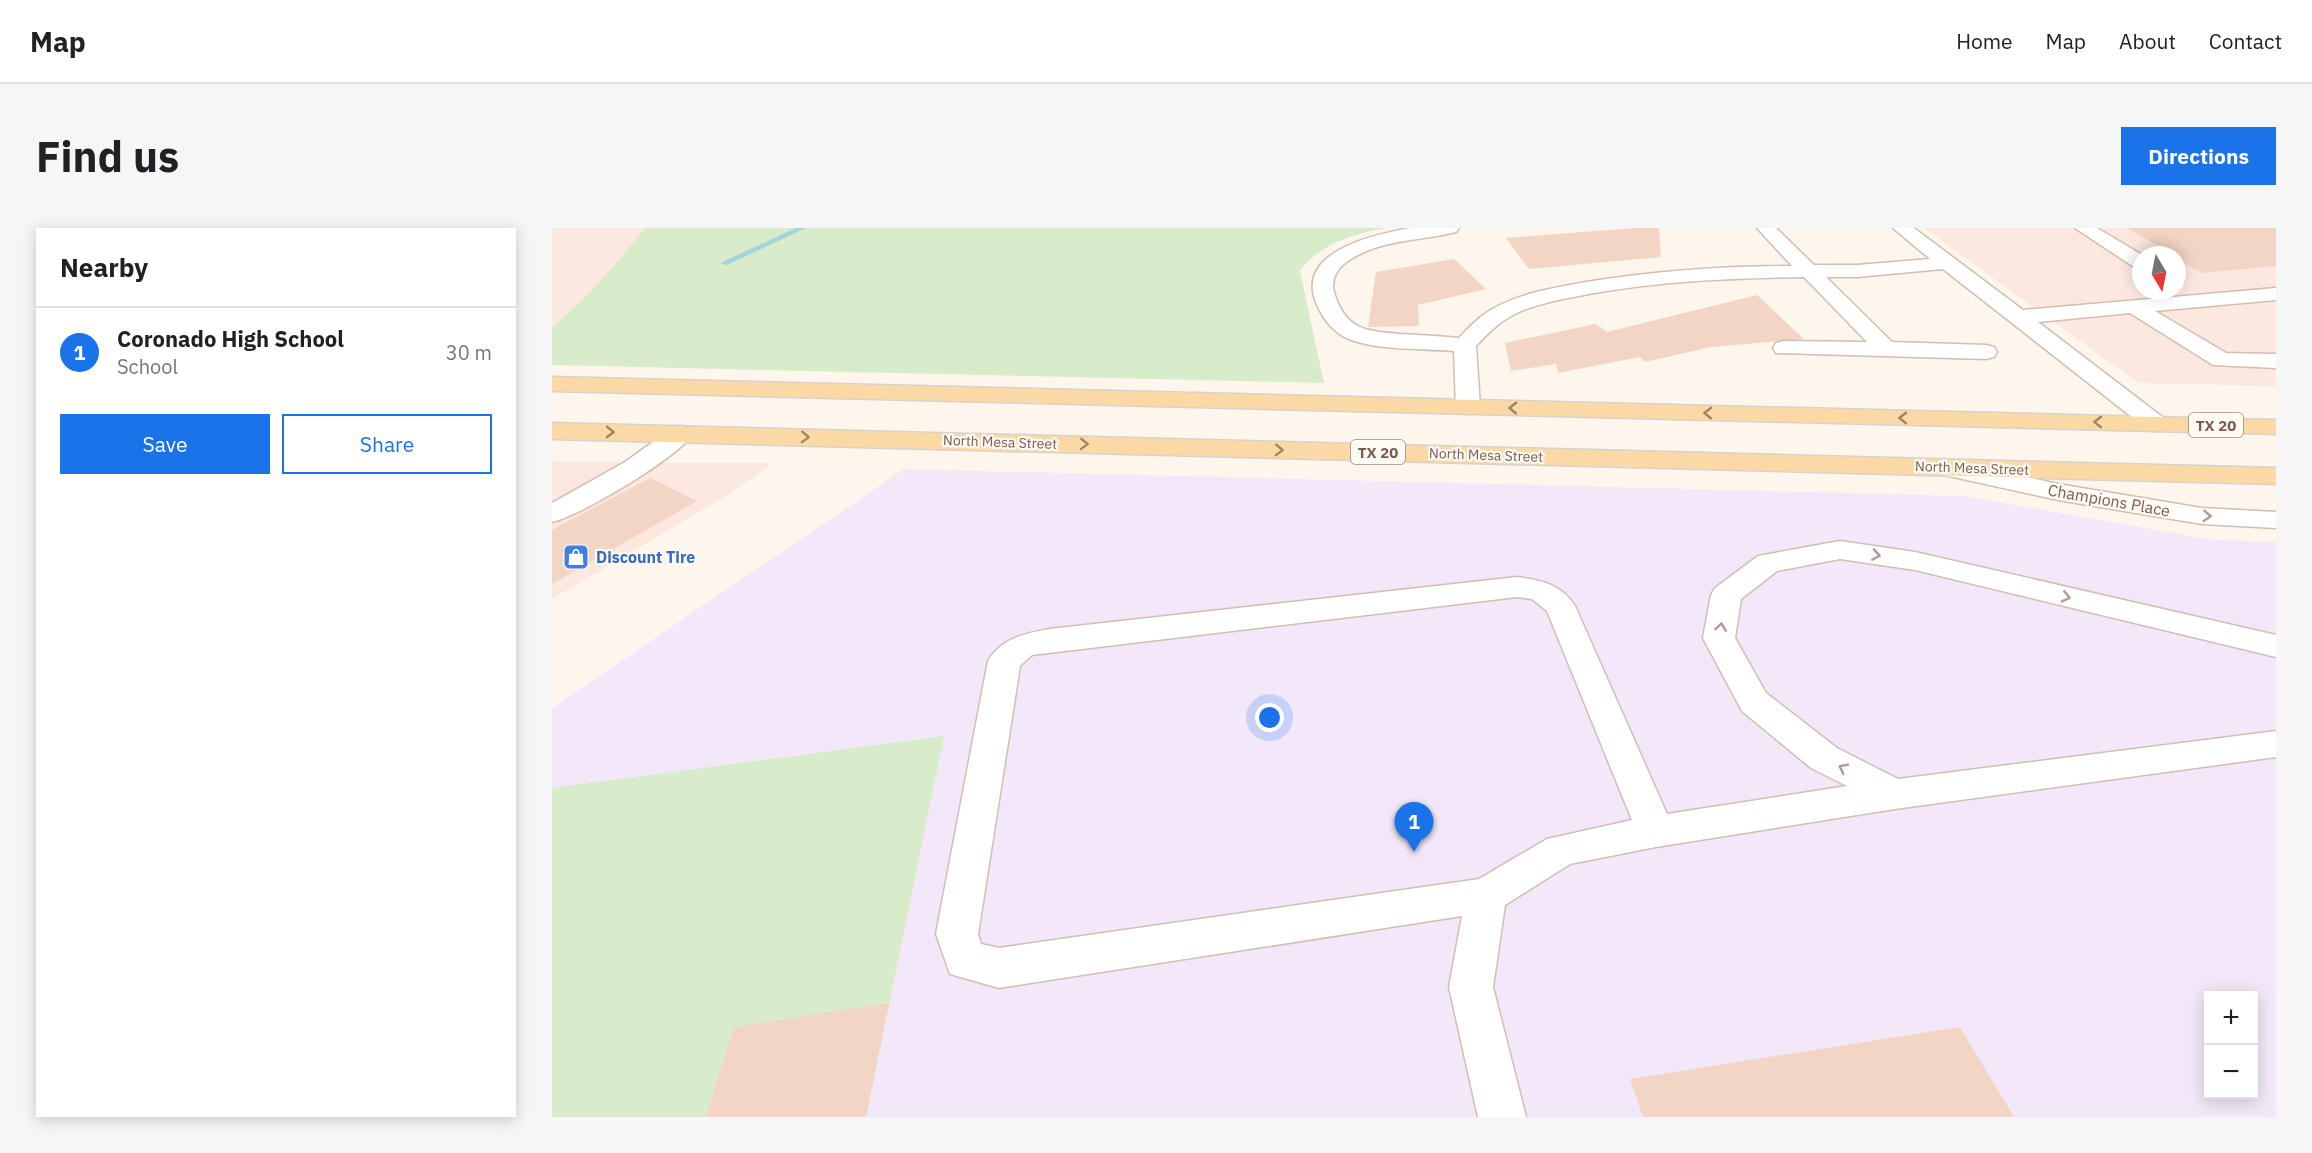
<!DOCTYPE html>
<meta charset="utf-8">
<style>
:root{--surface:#fff;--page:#f6f6f6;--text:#202124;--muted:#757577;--line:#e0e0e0;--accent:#1a73e8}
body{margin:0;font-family:"IBM Plex Sans",sans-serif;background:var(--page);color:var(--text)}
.controls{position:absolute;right:18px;bottom:18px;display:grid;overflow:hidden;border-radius:0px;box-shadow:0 3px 15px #0003}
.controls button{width:54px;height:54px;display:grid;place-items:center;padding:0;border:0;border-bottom:2px solid var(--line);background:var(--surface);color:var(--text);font:30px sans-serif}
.compass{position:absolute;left:1580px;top:18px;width:54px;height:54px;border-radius:50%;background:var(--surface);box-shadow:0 3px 15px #0003;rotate:170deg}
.you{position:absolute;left:718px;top:490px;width:21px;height:21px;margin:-15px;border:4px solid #fff;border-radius:50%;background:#1a73e8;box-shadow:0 0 0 9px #1a73e833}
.badge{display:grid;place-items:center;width:39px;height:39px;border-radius:50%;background:var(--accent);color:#fff;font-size:20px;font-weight:700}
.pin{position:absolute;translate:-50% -50px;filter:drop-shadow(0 2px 3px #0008)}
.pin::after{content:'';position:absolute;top:32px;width:21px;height:18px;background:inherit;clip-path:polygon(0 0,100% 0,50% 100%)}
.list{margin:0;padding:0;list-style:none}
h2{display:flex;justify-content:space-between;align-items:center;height:78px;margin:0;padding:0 24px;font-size:26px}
h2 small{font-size:20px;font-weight:400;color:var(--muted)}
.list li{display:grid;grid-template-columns:39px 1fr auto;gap:18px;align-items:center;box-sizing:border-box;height:90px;padding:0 24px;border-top:2px solid var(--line)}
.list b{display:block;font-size:22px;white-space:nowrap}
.list p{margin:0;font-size:20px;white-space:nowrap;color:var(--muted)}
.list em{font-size:20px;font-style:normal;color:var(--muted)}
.actions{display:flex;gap:12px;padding:18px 24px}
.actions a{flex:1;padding:14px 0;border:2px solid var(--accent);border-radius:0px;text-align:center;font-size:21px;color:var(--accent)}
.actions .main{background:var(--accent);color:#fff}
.map{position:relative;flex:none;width:1724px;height:889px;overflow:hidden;border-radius:0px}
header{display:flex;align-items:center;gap:36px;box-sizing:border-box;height:84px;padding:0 30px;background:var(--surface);border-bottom:2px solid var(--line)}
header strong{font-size:28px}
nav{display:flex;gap:33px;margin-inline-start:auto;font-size:21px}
.intro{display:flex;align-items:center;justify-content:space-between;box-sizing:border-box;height:144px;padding:0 36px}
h1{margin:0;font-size:42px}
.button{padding:15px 27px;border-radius:0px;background:var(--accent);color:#fff;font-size:21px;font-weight:700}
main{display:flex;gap:36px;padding:0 36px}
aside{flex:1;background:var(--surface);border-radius:0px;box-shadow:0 3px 15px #0003}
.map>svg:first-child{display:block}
</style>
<header>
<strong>Map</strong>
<nav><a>Home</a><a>Map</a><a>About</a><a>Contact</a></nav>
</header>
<div class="intro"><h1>Find us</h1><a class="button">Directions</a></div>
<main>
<aside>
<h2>Nearby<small></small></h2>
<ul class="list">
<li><span class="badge">1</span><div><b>Coronado High School</b><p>School</p></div><em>30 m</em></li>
</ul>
<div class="actions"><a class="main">Save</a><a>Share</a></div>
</aside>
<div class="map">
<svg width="1724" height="889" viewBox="0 0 1724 889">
<rect width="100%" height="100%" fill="#fdf6ec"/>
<!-- commercial -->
<g fill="#fde8e0" fill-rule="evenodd">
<path d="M0 0H93L62 40 31 74 0 98Z"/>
<path d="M1372 0H1724V158L1586 155ZM1589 27H1625V63H1589Z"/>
<path d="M0 233 129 235H221L174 268 0 371Z"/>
</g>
<!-- education -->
<path fill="#f3e8fa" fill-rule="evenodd" d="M352 241 1412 268 1661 312 1724 314V889H0V480ZM1656 768H1702V866H1656Z"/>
<!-- green -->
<g fill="#d8ecc9">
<path d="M93 0H834C802 6 767 16 748 43L772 155 0 137V99C36 69 64 37 93 0Z"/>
<path d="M392 508 314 889H0V560Z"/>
</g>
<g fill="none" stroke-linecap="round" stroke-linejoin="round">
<!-- stream -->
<path fill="#a5d3da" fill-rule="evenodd" d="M244 0H254L175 37 168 35Z"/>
</g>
<!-- building -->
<g fill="#f3d5c3">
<path d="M1083 0H1107L1109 29 977 41 954 10Z"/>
<path d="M1575 0H1724V38L1650 45 1625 30V27H1621Z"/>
<path d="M902 31 934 61 866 77 867 98 816 99 824 44Z"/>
<path d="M1205 67 1252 111 1159 119 1093 134 1088 129 1006 145 1004 136 959 143 953 115 1044 96 1055 104Z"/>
<path d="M98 250 145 273 0 356V302Z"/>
<path d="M337 775 314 889H154L182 799Z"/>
<path d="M1408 799 1462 889H1091L1078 851Z"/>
</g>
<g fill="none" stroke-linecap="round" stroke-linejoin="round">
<!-- minor casing -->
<g stroke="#d1beb0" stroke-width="3">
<g id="minor">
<path d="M858 0H907L904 4C869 13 831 11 799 31 787 38 778 50 782 64 793 102 814 103 848 106 868 107 888 108 907 110 920 96 932 84 950 76 976 64 1006 59 1034 54 1103 43 1171 38 1240 38L1205 0H1224L1262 37H1305L1378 31 1341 0H1362L1471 82 1724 60V72L1603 83 1674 125 1724 126V140L1661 137 1578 85 1486 94 1613 191 1616 196 1613 201 1604 203 1595 201 1391 41 1305 49H1274L1340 114 1434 117 1442 119 1445 124 1442 129 1434 131 1224 125 1221 120 1224 115 1232 113 1315 114 1252 49C1181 50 1112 53 1042 65 1016 70 991 74 967 84 949 92 937 104 924 118L928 179 925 184 916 186 907 184 904 179 902 123C870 120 827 123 797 111 783 106 772 92 766 79 739 24 821 7 858 0Z"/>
<path d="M1523 0H1545L1590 27 1589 41 1582 39Z"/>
<path d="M128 198 137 201 141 206C123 231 30 287 0 294V275L73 234 119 201Z"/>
<path d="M1392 231 1506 256 1650 280 1724 284V300L1650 296 1506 272 1383 245 1379 239 1383 233Z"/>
<path d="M1288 313 1363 324 1724 407V429L1363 342 1288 331 1225 343 1189 371 1183 410 1214 465 1285 520 1346 551 1724 503V529L1343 581 1104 619 1018 636 953 677 941 759 974 889H926L897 759 910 688 447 760 398 746 384 706 436 433C449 410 472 406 497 401L965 349C989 352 1009 356 1023 378L1115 586 1295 558 1259 540 1190 483 1151 410 1159 367 1163 360 1206 328ZM965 369 980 371 995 383 1080 592 995 611 927 651 447 720 429 716 426 706 468 438 480 427Z"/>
</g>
</g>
<!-- major casing -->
<g stroke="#dad1cd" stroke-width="3">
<g id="major">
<path d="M0 149 1724 192V206L0 163Z"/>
<path d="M0 195 1724 240V256L0 211Z"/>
</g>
</g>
<!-- minor -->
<use href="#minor" fill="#fff" fill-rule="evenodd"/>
<!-- major -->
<use href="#major" fill="#fbd9a5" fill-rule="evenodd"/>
</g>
<!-- one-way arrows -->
<defs><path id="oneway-chevron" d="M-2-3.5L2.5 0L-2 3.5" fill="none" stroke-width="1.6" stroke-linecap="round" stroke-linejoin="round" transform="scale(1.5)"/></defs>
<g stroke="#a18267">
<use href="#oneway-chevron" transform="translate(961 180) rotate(-179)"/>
<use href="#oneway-chevron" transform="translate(1156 185) rotate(-179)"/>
<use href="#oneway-chevron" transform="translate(1351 190) rotate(-179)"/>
<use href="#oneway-chevron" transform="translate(1546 194) rotate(-179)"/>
<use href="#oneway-chevron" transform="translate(58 204) rotate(1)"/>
<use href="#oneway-chevron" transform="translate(253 209) rotate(2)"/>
<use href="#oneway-chevron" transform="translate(532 216) rotate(2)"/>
<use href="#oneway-chevron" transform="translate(727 222) rotate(2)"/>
</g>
<g stroke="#af9d94">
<use href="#oneway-chevron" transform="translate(1655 288) rotate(4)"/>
<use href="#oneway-chevron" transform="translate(1324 327) rotate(9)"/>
<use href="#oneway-chevron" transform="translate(1514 369) rotate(13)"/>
<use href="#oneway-chevron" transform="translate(1169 399) rotate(-81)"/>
<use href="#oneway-chevron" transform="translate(1291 540) rotate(-153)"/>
</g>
<!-- icons -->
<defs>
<g id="shop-square" transform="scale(1.35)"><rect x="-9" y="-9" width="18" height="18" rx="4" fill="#3f7fe0" stroke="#fffaf3"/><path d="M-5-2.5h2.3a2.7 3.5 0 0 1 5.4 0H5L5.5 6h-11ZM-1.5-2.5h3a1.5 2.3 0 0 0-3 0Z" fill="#fff"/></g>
</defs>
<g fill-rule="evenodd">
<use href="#shop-square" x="24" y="329"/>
</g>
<g text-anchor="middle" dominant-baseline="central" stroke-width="4.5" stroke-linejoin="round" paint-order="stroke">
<!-- far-street labels -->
<g font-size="14" fill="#7a5c4d" stroke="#fffaf3">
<text transform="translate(448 214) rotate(2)">North Mesa Street</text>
<text transform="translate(934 227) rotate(2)">North Mesa Street</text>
<text transform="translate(1420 240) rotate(2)">North Mesa Street</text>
</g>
<!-- shield labels -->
<g fill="#fffaf3" stroke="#a28b7f" stroke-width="1.5">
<rect x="1637" y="185" width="54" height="24" rx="4.5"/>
<rect x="799" y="212" width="54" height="24" rx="4.5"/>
</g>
<g font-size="15" font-weight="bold" fill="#7a5c4d">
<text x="1664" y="197">TX 20</text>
<text x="826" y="224">TX 20</text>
</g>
<!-- street labels -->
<g font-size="16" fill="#7a5c4d" stroke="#fffaf3">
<text transform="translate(1557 272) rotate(10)">Champions Place</text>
</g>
<!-- shop labels -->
<g font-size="16" font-weight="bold" fill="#366cbe" stroke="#fffaf3" text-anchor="start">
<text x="44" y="329">Discount Tire</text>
</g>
</g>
</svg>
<div class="controls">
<button>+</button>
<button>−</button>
</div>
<svg class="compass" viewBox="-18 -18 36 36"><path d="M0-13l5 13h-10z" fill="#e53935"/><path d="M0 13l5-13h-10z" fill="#757577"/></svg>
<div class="you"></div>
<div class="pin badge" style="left:862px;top:624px">1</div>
</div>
</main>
